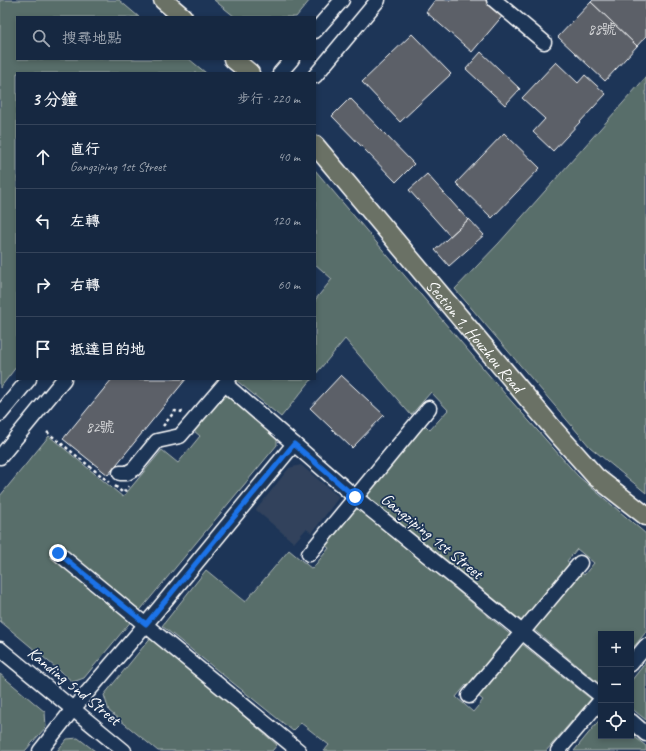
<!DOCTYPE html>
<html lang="zh-TW">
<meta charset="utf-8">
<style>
:root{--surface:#162841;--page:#1f3048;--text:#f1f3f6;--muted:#9ea6b1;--line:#35445a}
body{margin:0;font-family:Caveat,"LXGW WenKai TC",sans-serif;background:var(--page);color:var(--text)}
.controls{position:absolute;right:12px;bottom:12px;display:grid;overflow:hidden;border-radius:0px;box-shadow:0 2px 6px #0003}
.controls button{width:36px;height:36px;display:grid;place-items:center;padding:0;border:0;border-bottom:1px solid var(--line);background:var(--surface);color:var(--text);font:20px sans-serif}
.stop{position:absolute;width:12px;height:12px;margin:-9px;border:3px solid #1a73e8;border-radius:50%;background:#fff}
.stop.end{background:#1a73e8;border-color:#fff;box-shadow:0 1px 4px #0008}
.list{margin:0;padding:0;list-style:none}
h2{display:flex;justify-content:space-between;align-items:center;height:52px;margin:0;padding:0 16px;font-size:17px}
h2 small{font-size:13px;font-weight:400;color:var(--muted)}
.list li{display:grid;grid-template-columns:26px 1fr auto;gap:12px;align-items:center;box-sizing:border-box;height:64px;padding:0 16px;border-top:1px solid var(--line)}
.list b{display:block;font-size:15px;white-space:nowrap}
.list p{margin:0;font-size:13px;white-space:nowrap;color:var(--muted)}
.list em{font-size:13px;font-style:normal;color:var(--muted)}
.icon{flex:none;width:22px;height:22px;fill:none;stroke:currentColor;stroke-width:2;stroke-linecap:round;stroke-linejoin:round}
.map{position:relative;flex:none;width:646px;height:751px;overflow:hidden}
.search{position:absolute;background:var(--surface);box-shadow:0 2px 6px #0003;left:16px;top:16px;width:300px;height:44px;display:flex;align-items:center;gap:10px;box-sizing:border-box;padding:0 14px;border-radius:0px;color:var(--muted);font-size:15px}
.panel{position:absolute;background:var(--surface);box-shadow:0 2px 6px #0003;left:16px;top:72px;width:300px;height:308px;border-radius:0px}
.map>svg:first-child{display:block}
</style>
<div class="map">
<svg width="646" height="751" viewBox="0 0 646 751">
<rect width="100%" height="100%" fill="#1d3557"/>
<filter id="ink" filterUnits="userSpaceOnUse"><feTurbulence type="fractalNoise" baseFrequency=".025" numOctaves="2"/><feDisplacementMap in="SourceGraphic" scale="8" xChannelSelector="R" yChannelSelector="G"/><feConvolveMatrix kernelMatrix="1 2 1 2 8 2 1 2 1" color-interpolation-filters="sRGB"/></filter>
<g filter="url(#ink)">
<!-- built -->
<path fill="#30425c" d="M301 465 339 497 312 533 306 529 294 543 256 510 289 468Z"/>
<!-- green -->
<g fill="#596e6a" stroke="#acb6b4">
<path d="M0 0H119L139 17H17V59H189L206 73H17V366L0 388Z"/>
<path d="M214 0H310L296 17H235Z"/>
<path d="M646 77V493L590 447 455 289 499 243Z"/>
<path d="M315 170 505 394 578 476 646 534V632L631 650V634H601V685L533 629 580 572 584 575 594 563 577 549 567 561 571 564 523 622 364 494 423 423 430 430 448 410 431 392 411 415 345 339 315 375V300L332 279 315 264Z"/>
<path d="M238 379H312L281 417 237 381Z"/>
<path d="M223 395H227L277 440V445L84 678 73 682 0 621V496L49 436 123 497 162 450 178 463 200 436 194 431Z"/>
<path d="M355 506 512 636 470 687 466 685 456 697 473 712 483 700 478 696 522 644 591 699 546 751H324L329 745 301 723 293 731 162 626 206 570 245 602 289 550 312 569 329 548 323 544Z"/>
<path d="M152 636 277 745 272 751H158L109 711 104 695Z"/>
<path d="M646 662V720L631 708V681Z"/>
<path d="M0 674 45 712 46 727 25 751H0Z"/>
<path d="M601 718V736H631V734L646 746V751H574Z"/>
<path d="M78 738 95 751H57L67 739Z"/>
</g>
<!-- building -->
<g fill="#5c6067" stroke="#fff">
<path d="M435 0H487L504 14 472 52 426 12Z"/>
<path d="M593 0H646V36L637 46 591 2Z"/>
<path d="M591 2 637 46 605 81 558 37Z"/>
<path d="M412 34 451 74 400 122 362 82Z"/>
<path d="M481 52 520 89 505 105 466 69Z"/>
<path d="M556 62 578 83 585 75 606 94 553 151 533 132 545 119 522 98Z"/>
<path d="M350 98 414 164 396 182 332 116Z"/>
<path d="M504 133 540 168 492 218 456 183Z"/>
<path d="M427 174 468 220 450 236 409 190Z"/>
<path d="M469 219 484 235 449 266 435 250Z"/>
<path d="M341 375 384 415 352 448 310 408Z"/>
<path d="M112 379H186L108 475 63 439Z"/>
</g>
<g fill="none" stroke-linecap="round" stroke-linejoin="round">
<!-- minor casing -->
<g stroke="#fff" stroke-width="17">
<g id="minor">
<path d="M494 0 544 42"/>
<path d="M315 31 342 0"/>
<path d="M280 73 292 59"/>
<path d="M315 76 378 0"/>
<path d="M225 384 355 497 601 696"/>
<path d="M0 414 29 379"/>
<path d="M0 457 64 379"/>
<path d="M120 473H127L134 469 157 441 180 436 229 379"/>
<path d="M58 553 299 751"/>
<path d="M309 554 429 408"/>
<path d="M0 649 124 751"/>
<path d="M631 664 646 646"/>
<path d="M469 696 580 563"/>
<path d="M631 721 646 734"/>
<path d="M40 751 73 709 146 624 294 444"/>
<path d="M558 751 601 700"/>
</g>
</g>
<!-- major casing -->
<g stroke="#fff" stroke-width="21">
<g id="major">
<path d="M163 0 183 17"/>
<path d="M233 59 250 73"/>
<path id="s1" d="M315 145 556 432 596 477 646 516"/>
</g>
</g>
<!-- path -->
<g stroke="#fff" stroke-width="2.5" stroke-dasharray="3 3" stroke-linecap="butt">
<path d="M163 426 175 411 183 412"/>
<path d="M47 432 109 482"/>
<path d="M115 486 123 493 129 486"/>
</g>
<!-- minor -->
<use href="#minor" stroke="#1d3557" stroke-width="14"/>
<!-- major -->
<use href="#major" stroke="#6b7165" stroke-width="18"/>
</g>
</g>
<g fill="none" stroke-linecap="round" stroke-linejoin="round" filter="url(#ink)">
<!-- route -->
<path stroke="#1a73e8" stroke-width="5" d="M58 553 146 624 294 444 355 497"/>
</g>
<g text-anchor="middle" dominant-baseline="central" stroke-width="3.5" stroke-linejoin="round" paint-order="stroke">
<!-- number labels -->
<g font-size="15" fill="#d6d7d9">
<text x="602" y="29">88號</text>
<text x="100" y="427">82號</text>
</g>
<!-- street labels -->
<g font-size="17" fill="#fff" stroke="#1d3557">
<text stroke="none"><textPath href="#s1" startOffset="249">Section 1, Houzhou Road</textPath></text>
<text transform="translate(432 536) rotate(39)">Gangziping 1st Street</text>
<text transform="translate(74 686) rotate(39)">Kanding 5nd Street</text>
</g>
</g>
</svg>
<div class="controls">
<button>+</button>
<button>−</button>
<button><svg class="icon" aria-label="locate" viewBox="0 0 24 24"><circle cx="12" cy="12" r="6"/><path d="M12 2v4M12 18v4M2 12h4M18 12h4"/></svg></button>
</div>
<div class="stop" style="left:355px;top:497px"></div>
<div class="stop end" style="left:58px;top:553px"></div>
<div class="search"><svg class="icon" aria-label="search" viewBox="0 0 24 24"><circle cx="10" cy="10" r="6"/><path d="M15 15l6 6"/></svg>搜尋地點</div>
<section class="panel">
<h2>3 分鐘<small>步行 · 220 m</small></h2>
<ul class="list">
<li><svg class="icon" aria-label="ahead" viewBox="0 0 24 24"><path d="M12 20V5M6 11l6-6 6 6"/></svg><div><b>直行</b><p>Gangziping 1st Street</p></div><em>40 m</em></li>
<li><svg class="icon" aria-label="left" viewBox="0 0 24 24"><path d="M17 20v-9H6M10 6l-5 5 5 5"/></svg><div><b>左轉</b></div><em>120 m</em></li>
<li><svg class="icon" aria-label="right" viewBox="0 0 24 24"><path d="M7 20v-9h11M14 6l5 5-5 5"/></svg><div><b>右轉</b></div><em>60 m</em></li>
<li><svg class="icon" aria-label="arrive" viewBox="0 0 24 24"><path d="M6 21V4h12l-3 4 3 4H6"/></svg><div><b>抵達目的地</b></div></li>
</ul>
</section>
</div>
